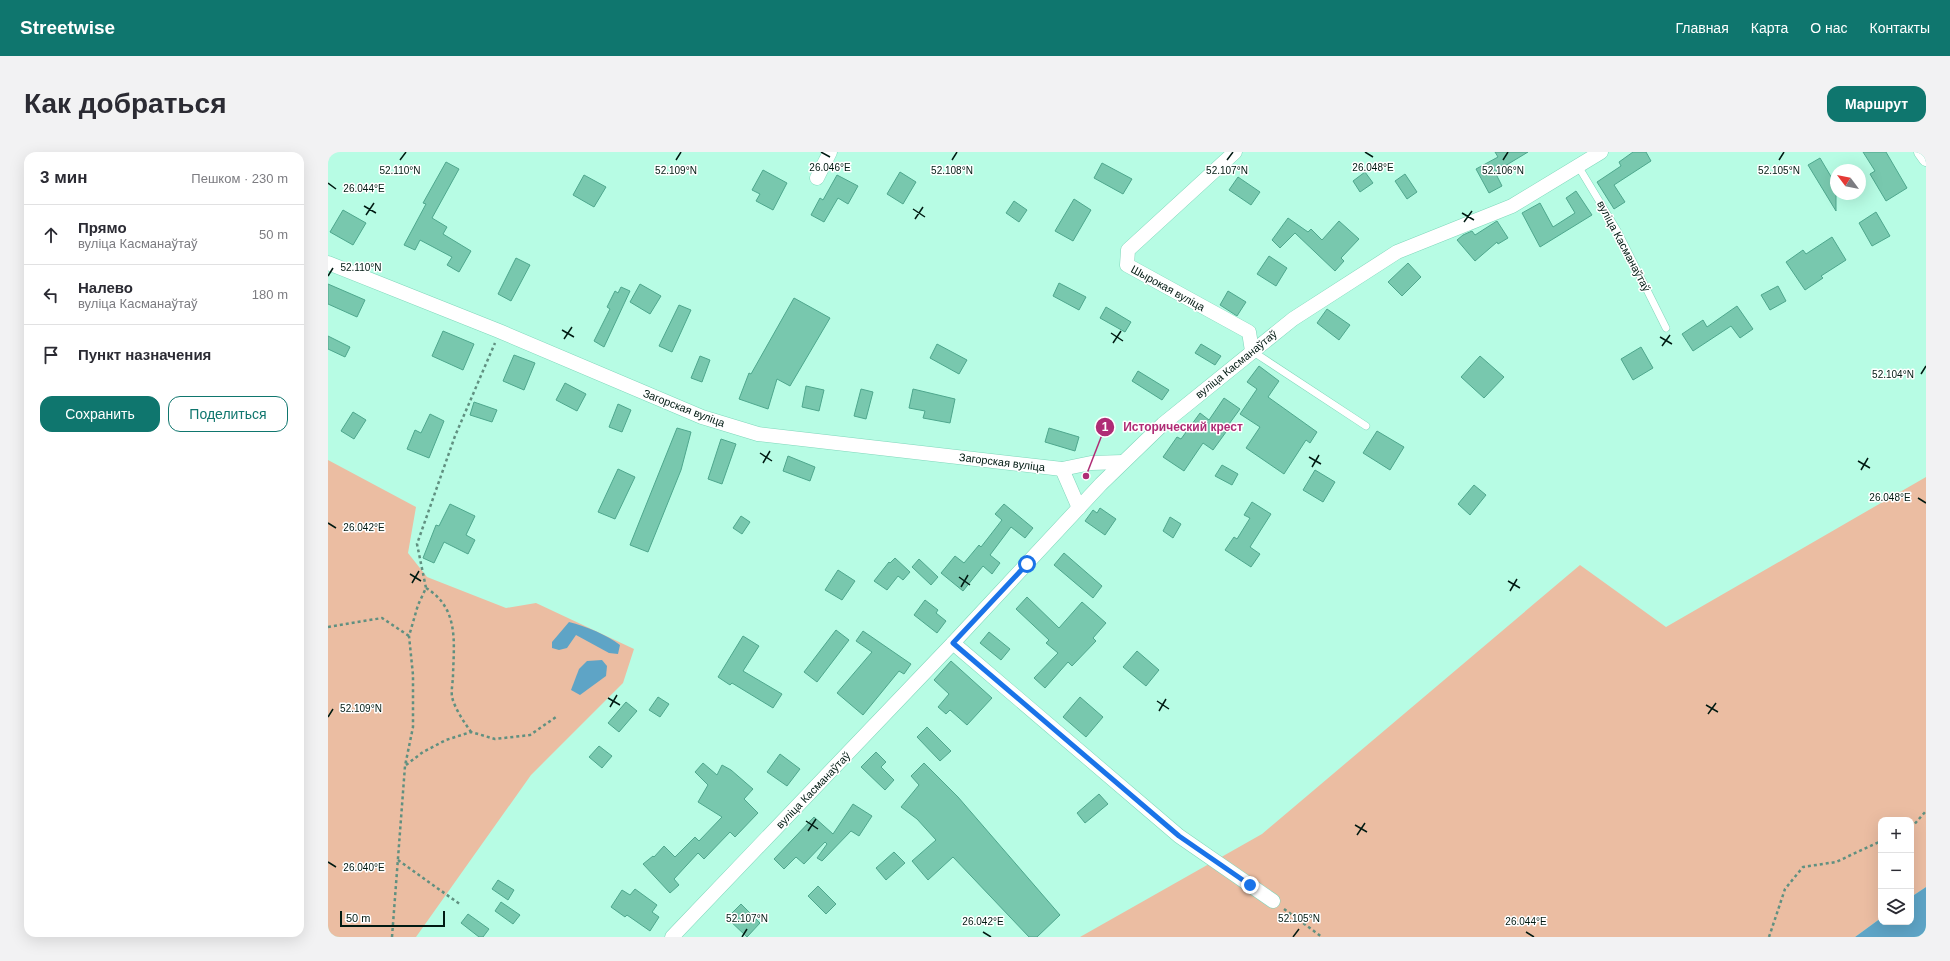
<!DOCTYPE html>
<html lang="ru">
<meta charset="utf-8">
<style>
:root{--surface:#fff;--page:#f2f2f3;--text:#2b2b33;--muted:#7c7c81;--line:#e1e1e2;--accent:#0f766e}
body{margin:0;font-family:Arial,sans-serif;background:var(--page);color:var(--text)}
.controls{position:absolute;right:12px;bottom:12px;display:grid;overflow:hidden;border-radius:8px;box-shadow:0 4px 16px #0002}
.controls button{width:36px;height:36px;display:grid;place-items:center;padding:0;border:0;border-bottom:1px solid var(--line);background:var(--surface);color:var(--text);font:20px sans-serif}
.compass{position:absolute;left:1502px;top:12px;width:36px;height:36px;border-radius:50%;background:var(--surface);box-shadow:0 4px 16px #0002;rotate:302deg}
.scale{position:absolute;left:12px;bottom:10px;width:105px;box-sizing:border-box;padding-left:4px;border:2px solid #001a12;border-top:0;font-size:11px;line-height:14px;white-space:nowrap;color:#001a12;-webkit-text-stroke:3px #fff;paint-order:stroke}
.stop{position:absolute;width:12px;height:12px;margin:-9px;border:3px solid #1a73e8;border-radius:50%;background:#fff}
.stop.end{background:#1a73e8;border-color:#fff;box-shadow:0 1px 4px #0008}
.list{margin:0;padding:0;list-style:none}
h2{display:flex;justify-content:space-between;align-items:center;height:52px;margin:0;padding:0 16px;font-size:17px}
h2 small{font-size:13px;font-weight:400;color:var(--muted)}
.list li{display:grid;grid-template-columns:26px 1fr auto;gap:12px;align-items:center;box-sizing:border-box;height:60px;padding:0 16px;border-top:1px solid var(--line)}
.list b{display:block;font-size:15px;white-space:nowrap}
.list p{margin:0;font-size:13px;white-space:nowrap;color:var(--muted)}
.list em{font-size:13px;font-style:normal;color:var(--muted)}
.actions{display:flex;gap:8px;padding:12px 16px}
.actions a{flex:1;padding:9px 0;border:1px solid var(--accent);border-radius:12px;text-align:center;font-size:14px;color:var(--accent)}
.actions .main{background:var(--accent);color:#fff}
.icon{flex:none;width:22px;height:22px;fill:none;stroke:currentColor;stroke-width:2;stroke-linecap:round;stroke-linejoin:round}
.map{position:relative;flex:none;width:1598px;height:785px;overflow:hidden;border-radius:12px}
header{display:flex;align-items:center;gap:24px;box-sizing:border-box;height:56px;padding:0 20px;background:var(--accent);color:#fff}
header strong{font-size:19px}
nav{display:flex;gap:22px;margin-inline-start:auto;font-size:14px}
.intro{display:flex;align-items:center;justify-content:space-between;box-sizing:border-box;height:96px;padding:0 24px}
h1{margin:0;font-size:28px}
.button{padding:10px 18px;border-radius:12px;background:var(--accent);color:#fff;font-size:14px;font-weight:700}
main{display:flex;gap:24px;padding:0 24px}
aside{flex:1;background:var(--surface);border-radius:12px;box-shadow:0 4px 16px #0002}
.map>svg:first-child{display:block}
</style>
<header>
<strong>Streetwise</strong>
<nav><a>Главная</a><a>Карта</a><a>О нас</a><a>Контакты</a></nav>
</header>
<div class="intro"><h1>Как добраться</h1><a class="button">Маршрут</a></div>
<main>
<aside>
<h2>3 мин<small>Пешком · 230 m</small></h2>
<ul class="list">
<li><svg class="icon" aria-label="ahead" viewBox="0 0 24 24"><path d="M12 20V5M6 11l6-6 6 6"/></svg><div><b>Прямо</b><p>вуліца Касманаўтаў</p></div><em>50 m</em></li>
<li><svg class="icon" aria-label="left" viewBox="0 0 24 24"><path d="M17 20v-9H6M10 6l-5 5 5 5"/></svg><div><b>Налево</b><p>вуліца Касманаўтаў</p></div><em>180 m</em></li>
<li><svg class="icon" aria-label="arrive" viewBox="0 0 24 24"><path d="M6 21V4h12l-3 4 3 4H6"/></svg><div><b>Пункт назначения</b></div></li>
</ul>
<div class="actions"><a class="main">Сохранить</a><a>Поделиться</a></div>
</aside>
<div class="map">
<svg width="1598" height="785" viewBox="0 0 1598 785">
<rect width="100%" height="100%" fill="#b7fce4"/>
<!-- green -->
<g fill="#ebbda2">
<path d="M0 308 88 355 80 401 99 425 178 456 208 451 306 497 295 531 203 623 88 785H0Z"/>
<path d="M1598 325V735L1583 745V668H1553V766L1527 785H752L934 682 1252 413 1338 475Z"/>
</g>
<!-- water -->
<g fill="#5ea4c6">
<path d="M241 470C258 474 279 483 292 493L290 502 281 501 248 483 239 496 231 498 224 496V490Z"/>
<path d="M274 508 279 514 278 524 252 543 243 538 251 517 259 509Z"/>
<path d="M1598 735V785H1527L1553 766V770H1583V745Z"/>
</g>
<!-- building -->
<g fill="#78c8ae" stroke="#4ea78d">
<path d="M1167 0H1200L1167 20 1174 34 1161 41 1148 17 1170 5Z"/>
<path d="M1305 0H1318L1323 9 1286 33 1297 50 1286 57 1269 30 1293 14 1291 10Z"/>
<path d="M1535 0H1558L1579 36 1558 49 1542 22 1547 19Z"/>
<path d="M1492 6 1508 33V59L1480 13Z"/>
<path d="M118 10 131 17 104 66 119 75 115 82 143 99 131 120 119 113 124 105 92 88 87 98 76 93 98 52 95 51Z"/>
<path d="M774 11 804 27 795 42 766 26Z"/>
<path d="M435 18 459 31 445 58 428 49 432 42 424 38Z"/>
<path d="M572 20 588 30 575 52 559 42Z"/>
<path d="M1037 20 1045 31 1032 40 1025 29Z"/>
<path d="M1077 22 1089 40 1079 47 1067 29Z"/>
<path d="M256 23 278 35 266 55 245 43Z"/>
<path d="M509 23 530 34 520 52 510 46 496 70 483 63 492 46 495 48Z"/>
<path d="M910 25 932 40 923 53 901 38Z"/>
<path d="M1248 39 1264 63 1212 95 1194 61 1212 51 1225 75 1247 61 1238 46Z"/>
<path d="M746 47 763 58 745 89 727 79Z"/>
<path d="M686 49 699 58 691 70 678 61Z"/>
<path d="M15 58 38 71 25 93 2 80Z"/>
<path d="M1548 60 1562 84 1544 94 1531 71Z"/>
<path d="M960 66 980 80 983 77 994 88 1011 69 1031 87 1013 106 1016 109 1007 119 967 81 952 96 944 88Z"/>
<path d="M1169 69 1180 86 1170 92 1169 90 1147 109 1129 88 1135 83 1144 79 1147 83Z"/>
<path d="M1504 85 1518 108 1493 124 1495 126 1477 138 1458 110 1475 98 1478 102Z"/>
<path d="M941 104 959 116 948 134 929 122Z"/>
<path d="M188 106 202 113 183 149 170 142Z"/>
<path d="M1080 111 1093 125 1074 144 1060 130Z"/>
<path d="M731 131 758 145 751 158 725 144Z"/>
<path d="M0 132 37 148 29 165 0 152Z"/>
<path d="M312 132 333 144 322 162 302 150Z"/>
<path d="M1450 134 1458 149 1442 158 1433 143Z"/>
<path d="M293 135 302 139 276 195 266 189 282 157 279 155 287 139 290 141Z"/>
<path d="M900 139 918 150 909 164 892 153Z"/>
<path d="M466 146 502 166 462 234 449 227 440 257 411 247 421 221 423 222Z"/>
<path d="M351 153 363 158 344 200 331 194Z"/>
<path d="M1409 154 1425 177 1412 186 1403 174 1365 199 1354 182 1375 168 1379 175Z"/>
<path d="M778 155 803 170 797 180 772 166Z"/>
<path d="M999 157 1022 173 1011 188 989 171Z"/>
<path d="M115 179 146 192 135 218 104 204Z"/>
<path d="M0 184 22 195 17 205 0 197Z"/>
<path d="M609 192 639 208 631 222 602 206Z"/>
<path d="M873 192 893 204 887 213 867 201Z"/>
<path d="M1313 195 1325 216 1305 228 1293 207Z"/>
<path d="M186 203 207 211 196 238 175 229Z"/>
<path d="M372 204 382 208 374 230 363 226Z"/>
<path d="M1152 204 1176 225 1156 246 1133 225Z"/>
<path d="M931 214 951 229 940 245 989 280 982 291 978 288 956 322 918 296 932 275 912 262 929 237 919 230Z"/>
<path d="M810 219 841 238 834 248 804 229Z"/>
<path d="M237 231 258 242 249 259 228 248Z"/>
<path d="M478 234 496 238 491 259 474 255Z"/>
<path d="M533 237 545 240 538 267 526 264Z"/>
<path d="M585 237 627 247 622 271 595 266 597 259 581 256Z"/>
<path d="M896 246 912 257 896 279 898 280 885 298 875 291 856 319 835 305 849 285 853 287 872 261 881 268Z"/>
<path d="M146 250 169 258 164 270 142 263Z"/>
<path d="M290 252 303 258 294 280 281 275Z"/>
<path d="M25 260 38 268 26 287 13 279Z"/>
<path d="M102 262 116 269 101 306 79 297 87 278 93 281Z"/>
<path d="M349 276 363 280 353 318 320 400 302 393Z"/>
<path d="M721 276 751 285 747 299 717 290Z"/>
<path d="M1049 279 1076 295 1062 318 1035 301Z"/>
<path d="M393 287 408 292 394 332 380 327Z"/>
<path d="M460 304 487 315 482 329 455 319Z"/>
<path d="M894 313 910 322 904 333 887 324Z"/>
<path d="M290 317 307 325 287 367 270 360Z"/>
<path d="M987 318 1007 330 995 350 975 338Z"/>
<path d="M1146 333 1158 343 1142 363 1130 352Z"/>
<path d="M924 350 943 362 922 395 932 402 923 415 897 398 906 385 909 387 922 366 916 363Z"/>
<path d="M122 352 147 364 138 383 147 388 140 402 116 390 106 411 95 406 108 373 111 374Z"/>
<path d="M676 352 705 376 697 386 683 375 662 403 672 411 664 422 655 414 635 439 613 421 627 404 636 411 651 393 653 395 674 368 667 362Z"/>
<path d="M772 356 788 367 777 383 757 369 765 358 769 361Z"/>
<path d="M413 364 422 370 414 382 405 376Z"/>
<path d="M842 365 853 372 845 386 835 379Z"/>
<path d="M736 401 774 434 765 446 726 413Z"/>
<path d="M567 406 582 420 575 428 570 424 559 438 546 429 561 410 562 411Z"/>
<path d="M591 407 610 425 603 433 584 415Z"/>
<path d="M510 418 527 429 514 448 497 438Z"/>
<path d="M699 445 731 476 754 450 778 471 765 486 768 489 744 514 740 510 717 536 706 526 730 501 718 491 721 488 688 457Z"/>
<path d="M597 448 610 458 608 461 618 469 609 481 586 463Z"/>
<path d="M508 478 521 488 489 530 476 520Z"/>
<path d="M535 479 583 512 576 522 571 519 535 563 509 541 544 500 528 489Z"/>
<path d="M661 480 682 497 673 508 652 491Z"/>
<path d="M415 484 431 494 415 519 454 542 445 556 404 531 402 533 390 525Z"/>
<path d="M809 499 831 518 818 534 795 515Z"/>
<path d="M623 509 664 546 639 573 622 558 618 562 610 555 621 542 606 528Z"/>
<path d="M330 545 341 552 332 565 321 558Z"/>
<path d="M752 545 775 565 758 585 735 565Z"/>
<path d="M298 550 309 559 291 580 280 571Z"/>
<path d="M599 575 623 599 612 609 589 585Z"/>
<path d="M271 594 284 604 274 616 261 605Z"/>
<path d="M548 600 558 610 553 615 566 628 557 638 533 615Z"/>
<path d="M452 602 472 617 459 634 439 620Z"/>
<path d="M375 611 389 623 394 613 403 618 425 637 416 647 430 661 407 685 402 680 376 707 370 701 346 727 351 733 342 741 315 712 325 704 326 705 336 694 347 705 367 685 371 689 394 665 370 650 380 633 367 620Z"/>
<path d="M596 611 630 645 732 763 709 785H701L625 705 600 728 584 709 608 688 589 667 573 655 591 633 583 624Z"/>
<path d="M771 642 780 652 757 671 749 661Z"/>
<path d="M525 652 544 664 531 684 523 679 494 709 489 706 499 692 497 690 476 712 468 705 456 717 446 707 486 665 505 682Z"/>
<path d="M566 700 577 711 558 728 548 716Z"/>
<path d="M170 728 186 738 180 748 164 737Z"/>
<path d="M490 734 508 752 498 762 480 744Z"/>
<path d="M307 737 329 753 324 760 331 765 322 779 299 763 297 765 283 755 294 738 302 743Z"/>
<path d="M173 750 192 763 185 772 167 759Z"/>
<path d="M413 752 432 771 419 785 399 766Z"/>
<path d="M140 762 161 777 155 785H151L133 771Z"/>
</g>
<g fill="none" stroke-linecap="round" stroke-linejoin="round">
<!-- lane casing -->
<g stroke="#7fd7bb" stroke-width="8">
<g id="lane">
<path d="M1250 14 1290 80 1338 176"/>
<path d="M924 199 1038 274"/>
</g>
</g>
<!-- street casing -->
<g stroke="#7fd7bb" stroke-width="15">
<g id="street">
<path d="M907 0 800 98 799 113 921 180 924 199"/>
<path d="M1593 0 1598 7"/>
<path d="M489 26 502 0"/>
<path d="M0 111 171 179 374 265 430 282 734 317 763 311 795 310"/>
<path d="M734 317 751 356"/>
<path d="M625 491 851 684 945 749"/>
<path d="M344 785 625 491 773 332 835 272 965 167 1069 100 1184 54 1273 0"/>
</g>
</g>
<!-- path -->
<g stroke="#609080" stroke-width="2.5" stroke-dasharray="3 3" stroke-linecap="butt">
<path d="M98 436C131 456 126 490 125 523 125 530 123 538 124 545 127 557 136 570 143 580"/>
<path d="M0 475 54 466 81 484"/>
<path d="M78 613 95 600 118 588 143 580 167 587 202 583 228 565"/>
<path d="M1583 676 1598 659"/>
<path d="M70 708 133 753"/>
<path d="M956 757 994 785"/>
<path d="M64 785 77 614 85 575V523L81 484 90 453 98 436 89 392 127 284 167 191"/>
<path d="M1441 785 1457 737 1475 715 1508 710 1553 689"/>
</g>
<!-- lane -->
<use href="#lane" stroke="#fff" stroke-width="7"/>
<!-- street -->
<use href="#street" stroke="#fff" stroke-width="14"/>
</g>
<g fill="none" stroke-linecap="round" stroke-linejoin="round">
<!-- route -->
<path stroke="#1a73e8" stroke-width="5" d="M699 412 625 491 851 684 922 733"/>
</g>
<!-- ticks -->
<path fill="none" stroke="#001a12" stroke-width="1.5" d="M493 0 502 5M1037 0 1045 5M72 8 78 0M348 8 353 0M624 8 629 0M899 8 905 0M1175 8 1180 0M1451 8 1456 0M0 31 8 37M36 54 48 61M585 57 597 65M1134 61 1146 68M38 63 46 51M587 67 595 55M1136 70 1144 59M0 124 5 116M234 178 246 185M783 181 795 189M1332 185 1344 192M236 187 244 175M785 191 793 179M1334 194 1342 183M1593 222 1598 214M432 301 444 309M981 305 993 312M1530 309 1542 316M435 311 442 299M984 315 991 303M1533 318 1540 306M1590 346 1598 351M0 371 8 376M82 422 93 429M631 425 642 433M1180 429 1192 436M84 431 91 419M633 435 640 423M1182 439 1189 427M280 546 292 553M829 549 841 557M1378 553 1390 560M282 555 289 543M831 559 838 547M1380 562 1388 551M0 565 5 557M478 669 490 677M1027 673 1039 680M480 679 488 667M1029 683 1037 671M0 710 8 715M655 780 663 785M1198 780 1206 785M414 785 419 777M965 785 971 777"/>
<g text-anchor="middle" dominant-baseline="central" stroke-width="3" stroke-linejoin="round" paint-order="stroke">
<!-- street labels -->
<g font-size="11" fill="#001a12" stroke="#fff">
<text transform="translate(1296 94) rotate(62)">вуліца Касманаўтаў</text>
<text transform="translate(840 136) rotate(29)">Шырокая вуліца</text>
<text transform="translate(908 212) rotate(-39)">вуліца Касманаўтаў</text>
<text transform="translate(356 256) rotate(21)">Загорская вуліца</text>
<text transform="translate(674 310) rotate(7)">Загорская вуліца</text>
<text transform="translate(485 638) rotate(-46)">вуліца Касманаўтаў</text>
</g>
</g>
<g font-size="10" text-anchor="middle" fill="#001a12" stroke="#fff" stroke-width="3" stroke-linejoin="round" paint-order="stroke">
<text x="502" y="19">26.046°E</text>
<text x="1045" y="19">26.048°E</text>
<text x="72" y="22">52.110°N</text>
<text x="348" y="22">52.109°N</text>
<text x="624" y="22">52.108°N</text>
<text x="899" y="22">52.107°N</text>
<text x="1175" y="22">52.106°N</text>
<text x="1451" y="22">52.105°N</text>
<text x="36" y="40">26.044°E</text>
<text x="33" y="119">52.110°N</text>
<text x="1565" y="226">52.104°N</text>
<text x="1562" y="349">26.048°E</text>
<text x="36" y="379">26.042°E</text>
<text x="33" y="560">52.109°N</text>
<text x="36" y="719">26.040°E</text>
<text x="419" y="770">52.107°N</text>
<text x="971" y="770">52.105°N</text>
<text x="655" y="773">26.042°E</text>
<text x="1198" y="773">26.044°E</text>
</g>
<!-- callouts -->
<path fill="none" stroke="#af2c75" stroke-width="1.5" d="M758 324L777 275"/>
<g fill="#af2c75" stroke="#fff" stroke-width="1.5">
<circle cx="758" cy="324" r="4"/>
<circle cx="777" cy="275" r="10"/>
</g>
<g font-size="12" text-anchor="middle" font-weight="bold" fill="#fff">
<text x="777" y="279">1</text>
</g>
<g font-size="12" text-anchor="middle" font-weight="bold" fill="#af2c75" stroke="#fff" stroke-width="3" stroke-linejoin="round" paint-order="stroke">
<text x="855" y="279">Исторический крест</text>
</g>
</svg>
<div class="controls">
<button>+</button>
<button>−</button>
<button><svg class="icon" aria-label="layers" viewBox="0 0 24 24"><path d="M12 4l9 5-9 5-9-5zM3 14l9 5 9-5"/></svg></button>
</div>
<svg class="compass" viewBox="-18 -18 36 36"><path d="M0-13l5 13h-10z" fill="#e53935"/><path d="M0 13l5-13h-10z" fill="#7c7c81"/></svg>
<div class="scale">50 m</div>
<div class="stop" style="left:699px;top:412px"></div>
<div class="stop end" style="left:922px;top:733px"></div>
</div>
</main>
